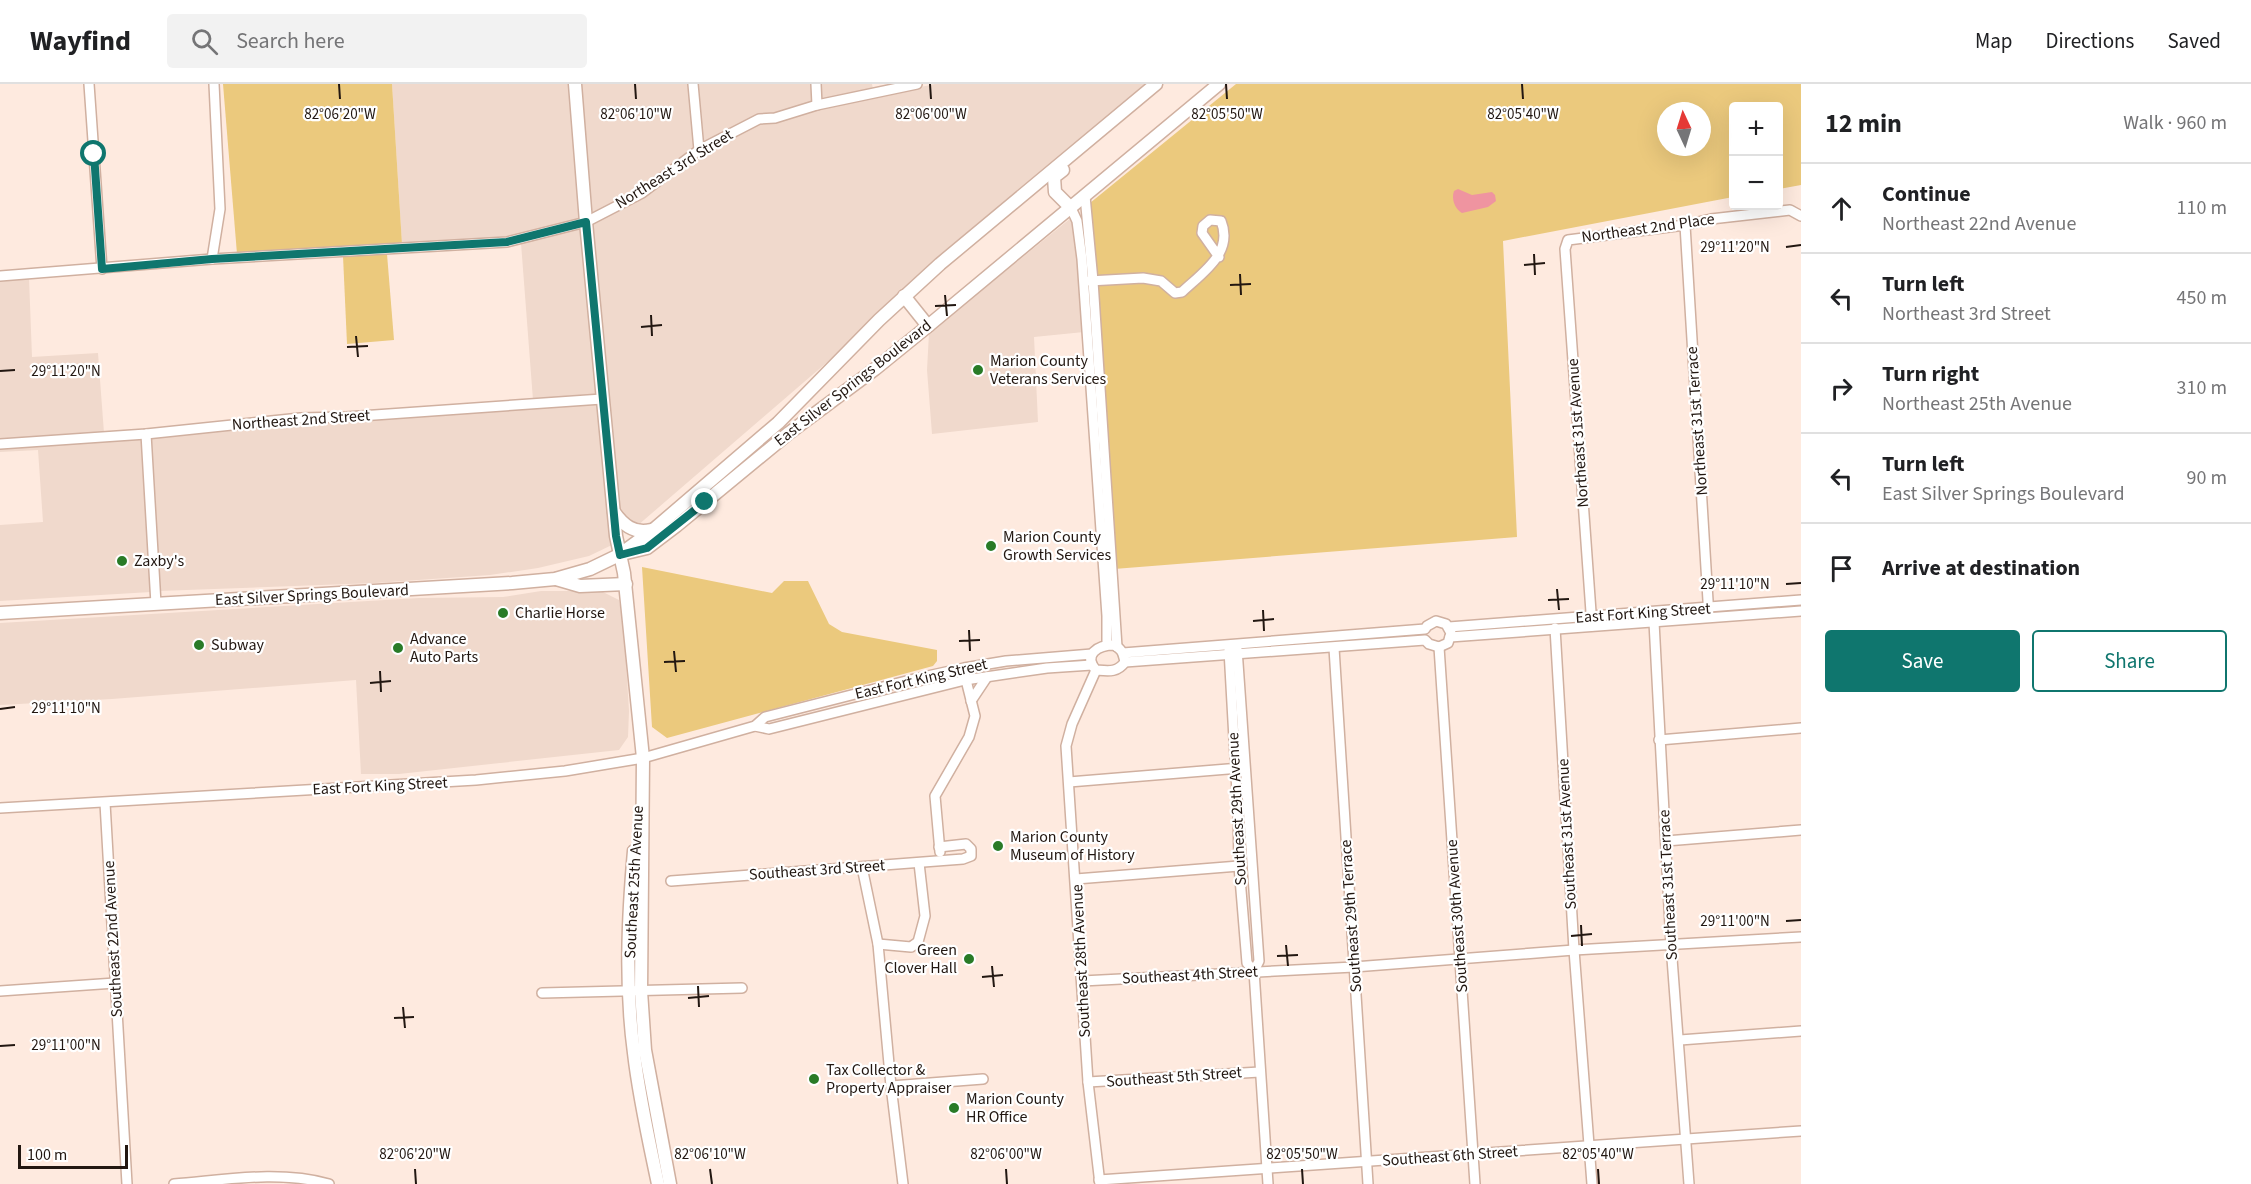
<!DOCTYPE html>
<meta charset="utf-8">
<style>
:root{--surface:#fff;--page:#f2f2f2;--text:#202124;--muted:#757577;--line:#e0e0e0;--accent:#0f766e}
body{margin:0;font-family:"Source Sans 3",sans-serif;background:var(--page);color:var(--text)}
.controls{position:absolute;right:18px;top:18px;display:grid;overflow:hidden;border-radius:6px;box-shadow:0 6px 24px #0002}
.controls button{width:54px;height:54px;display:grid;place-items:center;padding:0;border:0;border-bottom:2px solid var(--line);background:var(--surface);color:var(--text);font:30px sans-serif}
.compass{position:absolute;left:1657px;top:18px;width:54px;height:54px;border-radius:50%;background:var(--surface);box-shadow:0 6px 24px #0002;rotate:356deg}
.scale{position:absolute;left:18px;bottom:15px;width:110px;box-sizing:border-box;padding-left:6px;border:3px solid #221711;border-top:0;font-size:16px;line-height:21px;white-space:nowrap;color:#221711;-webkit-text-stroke:4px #fff;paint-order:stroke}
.stop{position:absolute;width:18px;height:18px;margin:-14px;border:4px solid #0f766e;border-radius:50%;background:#fff}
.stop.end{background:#0f766e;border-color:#fff;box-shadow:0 2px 6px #0008}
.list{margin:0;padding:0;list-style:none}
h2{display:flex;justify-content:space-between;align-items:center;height:78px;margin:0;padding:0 24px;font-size:26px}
h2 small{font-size:20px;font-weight:400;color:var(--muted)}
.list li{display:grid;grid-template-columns:39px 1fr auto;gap:18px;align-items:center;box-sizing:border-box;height:90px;padding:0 24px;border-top:2px solid var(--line)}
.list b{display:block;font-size:22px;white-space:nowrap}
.list p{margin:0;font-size:20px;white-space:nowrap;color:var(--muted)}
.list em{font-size:20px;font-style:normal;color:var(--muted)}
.actions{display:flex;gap:12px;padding:18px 24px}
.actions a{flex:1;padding:14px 0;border:2px solid var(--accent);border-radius:6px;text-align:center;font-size:21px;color:var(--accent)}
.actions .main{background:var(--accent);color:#fff}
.icon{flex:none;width:33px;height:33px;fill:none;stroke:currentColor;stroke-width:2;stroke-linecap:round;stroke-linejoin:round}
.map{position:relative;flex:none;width:1801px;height:1100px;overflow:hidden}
header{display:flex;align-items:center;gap:36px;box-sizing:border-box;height:84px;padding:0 30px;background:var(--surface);border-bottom:2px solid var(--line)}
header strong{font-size:28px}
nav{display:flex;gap:33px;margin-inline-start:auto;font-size:21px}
.search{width:420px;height:54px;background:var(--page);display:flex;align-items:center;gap:15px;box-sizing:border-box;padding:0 21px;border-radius:6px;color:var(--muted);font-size:22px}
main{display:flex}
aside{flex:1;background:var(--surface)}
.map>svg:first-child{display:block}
</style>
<header>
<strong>Wayfind</strong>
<div class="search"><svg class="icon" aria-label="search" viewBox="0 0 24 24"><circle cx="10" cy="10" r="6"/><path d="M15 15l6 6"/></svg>Search here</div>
<nav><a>Map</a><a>Directions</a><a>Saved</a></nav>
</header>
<main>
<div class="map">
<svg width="1801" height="1100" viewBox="0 0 1801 1100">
<rect width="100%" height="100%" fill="#feeadf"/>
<!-- built -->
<g fill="#f0d9cc">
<path d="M392 0H571L582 135 506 154 402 160Z"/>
<path d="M579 0H690L695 64 640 105 589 132Z"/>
<path d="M697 0H812L813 18 774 29 757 31 702 59Z"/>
<path d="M820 0H872L873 5 821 16Z"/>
<path d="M935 0H1150L637 442 627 438 617 425 590 141 703 68 760 39 776 38 818 25Z"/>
<path d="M1071 134 1079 176 1084 248 1034 253 1038 338 932 350 927 286 929 249Z"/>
<path d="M583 143 598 311 533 316 521 159Z"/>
<path d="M29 194 32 273 98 269 104 349 0 356V196Z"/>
<path d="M599 320 614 460 589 472 538 484 490 491 375 499 159 507 150 354 301 338Z"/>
<path d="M142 355 151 508 0 517V441L43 438 38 366 0 368V364Z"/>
<path d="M541 507H601L619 516 624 545 629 627 628 653 619 666 399 690H361L356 596 112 615 0 621V539L419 514 503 513Z"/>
</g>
<!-- green -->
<g fill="#ebc97d" fill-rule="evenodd">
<path d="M223 0H392L402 160 237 170Z"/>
<path d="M1236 0H1801V101L1779 105 1778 22H1734L1733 113 1503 157 1517 453 1114 485 1090 119ZM1666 27H1702V63H1666Z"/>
<path d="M387 170 394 256 347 260 343 172Z"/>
<path d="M642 483 772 509 784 497H808L829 540 842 548 937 566V577L933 582 667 654 652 643Z"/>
</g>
<!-- water -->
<path fill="#ef94a0" d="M1458 105 1472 111 1492 108 1495 111 1496 117 1488 123 1462 129C1455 125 1451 115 1454 107Z"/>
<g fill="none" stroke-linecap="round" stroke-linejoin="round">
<!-- minor casing -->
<g stroke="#d0b0a0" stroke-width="12">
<g id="minor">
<path d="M89 0 102 185"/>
<path d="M693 0 699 66"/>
<path d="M816 0 817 21"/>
<path d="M1085 112 1093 197 1117 563"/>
<path d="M1071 124 1077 137 1082 175 1107 532V561"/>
<path d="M1685 141 1709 533"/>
<path d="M212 175 220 125 214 0"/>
<path d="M0 192 212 175 507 158 586 138 642 109 699 66 759 35 775 34 817 21 917 0"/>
<path d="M1089 197 1143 194 1161 197 1175 209 1182 208C1202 189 1234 169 1221 137L1210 136 1203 142 1202 149 1219 173"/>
<path d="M146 350 156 520"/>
<path d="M0 360 146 350 300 334 346 333 602 315"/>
<path d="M1654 538 1671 861 1689 1100"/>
<path d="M1592 542 1565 165 1568 156 1685 141 1711 135 1790 126 1801 132"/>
<path d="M1449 543 1801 516"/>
<path d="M1555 544 1574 866 1592 1100"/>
<path d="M1450 553 1801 527"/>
<path d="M1114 561C1122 565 1123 569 1125 578 1117 589 1108 587 1096 586 1082 571 1098 561 1114 561Z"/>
<path d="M1439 563 1475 1100"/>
<path d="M1334 564 1368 1100"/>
<path d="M1237 565 1259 877 1254 887 1268 1100"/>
<path d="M1229 566 1238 726 1239 782 1247 879 1254 887"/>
<path d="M1123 569 1425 545 1427 542 1436 537 1446 540 1451 549 1448 559 1439 563 1429 560 1425 556 1125 578"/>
<path d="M1096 586 1072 640 1066 662 1088 998 1100 1100"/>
<path d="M971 617 987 593"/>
<path d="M755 642 769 645 965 596 1047 584 1092 581"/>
<path d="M1659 656 1801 644"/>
<path d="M1069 698 1240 684"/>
<path d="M105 719 127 1100"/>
<path d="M0 724 476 696 565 687 643 674 755 642 765 633 914 595 964 584 1006 577 1092 570"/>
<path d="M1666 757 1801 746"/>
<path d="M940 768 935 712 969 653 975 632 965 592"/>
<path d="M862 783 878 860 891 1002 903 1100"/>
<path d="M1076 795 1239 782"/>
<path d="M671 797 963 775 971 772V765L966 760 939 763"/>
<path d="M878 860 911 863 918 858 925 832 919 779"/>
<path d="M1082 897 1354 883 1574 866 1801 853"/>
<path d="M0 907 115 899"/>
<path d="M542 909 742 904"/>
<path d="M1680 956 1801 947"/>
<path d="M1088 998 1260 988"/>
<path d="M891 1002 983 995"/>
<path d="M1099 1096 1801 1047"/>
<path d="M174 1100C225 1096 279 1086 329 1100"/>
</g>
</g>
<!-- major casing -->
<g stroke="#d0b0a0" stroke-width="15">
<g id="major">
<path d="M575 0 586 138 616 452 624 489 643 674 641 907 645 966 670 1100"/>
<path d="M1063 86 1054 93 1055 108 1071 124"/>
<path d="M904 212 928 242"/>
<path d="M614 428C623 441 634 450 651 446"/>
<path d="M626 469 647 464 676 442 789 349 875 285 928 242 1219 0"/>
<path d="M556 495 580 502 626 500"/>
<path d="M0 529 512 499 555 495 590 485 619 471 653 446 778 339 879 236 940 180 1156 0"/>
<path d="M634 767C628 834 625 902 634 969 639 1013 649 1057 658 1100"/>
</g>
</g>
<!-- minor -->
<use href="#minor" stroke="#fff" stroke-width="9"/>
<!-- major -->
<use href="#major" stroke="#fff" stroke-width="12"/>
</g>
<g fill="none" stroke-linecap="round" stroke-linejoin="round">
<!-- route -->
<path stroke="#0f766e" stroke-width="8" d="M94 70 102 185 212 175 507 158 586 138 616 452 620 471 647 464 705 418"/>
</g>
<!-- ticks -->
<path fill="none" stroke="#221711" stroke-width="2" d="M339 0 340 15M635 0 636 15M930 0 931 15M1226 0 1227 15M1522 0 1523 15M1786 163 1801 161M1534 170 1535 191M1524 181 1545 179M1240 190 1241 211M1230 201 1251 200M945 211 947 232M935 222 956 221M651 231 652 252M641 243 662 241M356 252 358 273M347 263 368 262M0 287 15 286M1786 500 1801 499M1557 505 1559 526M1548 516 1569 515M1263 526 1264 547M1253 537 1274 535M969 546 970 567M959 557 980 556M674 567 676 588M664 578 685 577M380 587 381 608M370 599 391 597M0 625 15 623M1786 837 1801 836M1581 841 1582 862M1571 852 1592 850M1286 861 1288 882M1277 872 1298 871M992 882 994 903M982 893 1003 891M698 902 699 923M688 914 709 912M403 923 405 944M394 934 414 933M0 962 15 961M415 1085 416 1100M710 1085 712 1100M1006 1085 1007 1100M1302 1085 1303 1100M1598 1085 1599 1100"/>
<!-- markers -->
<g fill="#297b27" stroke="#fff" stroke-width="2">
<circle cx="978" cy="286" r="6"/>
<circle cx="991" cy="462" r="6"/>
<circle cx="122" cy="477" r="6"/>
<circle cx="503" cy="529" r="6"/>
<circle cx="199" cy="561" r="6"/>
<circle cx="398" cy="564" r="6"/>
<circle cx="998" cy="762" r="6"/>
<circle cx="969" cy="875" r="6"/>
<circle cx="814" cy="995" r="6"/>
<circle cx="954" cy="1024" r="6"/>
</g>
<g text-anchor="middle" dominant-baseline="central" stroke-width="4.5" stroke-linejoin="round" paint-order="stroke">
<!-- street labels -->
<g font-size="16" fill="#221711" stroke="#fff">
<text transform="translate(674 85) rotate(-32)">Northeast 3rd Street</text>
<text transform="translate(1648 144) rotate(-8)">Northeast 2nd Place</text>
<text transform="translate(853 299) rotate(-38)">East Silver Springs Boulevard</text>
<text transform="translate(301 336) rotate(-4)">Northeast 2nd Street</text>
<text transform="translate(1697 337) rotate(-94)">Northeast 31st Terrace</text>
<text transform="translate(1578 349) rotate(-94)">Northeast 31st Avenue</text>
<text transform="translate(312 511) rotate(-3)">East Silver Springs Boulevard</text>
<text transform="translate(1643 529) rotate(-4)">East Fort King Street</text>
<text transform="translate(921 595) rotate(-13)">East Fort King Street</text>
<text transform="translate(380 702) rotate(-3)">East Fort King Street</text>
<text transform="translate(1237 725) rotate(-93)">Southeast 29th Avenue</text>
<text transform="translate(1567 750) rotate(-93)">Southeast 31st Avenue</text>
<text transform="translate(817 786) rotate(-4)">Southeast 3rd Street</text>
<text transform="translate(634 798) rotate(-87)">Southeast 25th Avenue</text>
<text transform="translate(1668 801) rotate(-93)">Southeast 31st Terrace</text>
<text transform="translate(1351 832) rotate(-94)">Southeast 29th Terrace</text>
<text transform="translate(1457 832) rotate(-94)">Southeast 30th Avenue</text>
<text transform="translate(113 855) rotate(-93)">Southeast 22nd Avenue</text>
<text transform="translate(1081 877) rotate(-93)">Southeast 28th Avenue</text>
<text transform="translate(1190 891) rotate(-3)">Southeast 4th Street</text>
<text transform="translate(1174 993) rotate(-4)">Southeast 5th Street</text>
<text transform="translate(1450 1072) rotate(-4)">Southeast 6th Street</text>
</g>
<!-- poi labels -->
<g font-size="16" fill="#221711" stroke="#fff" text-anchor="start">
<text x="990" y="277">Marion County<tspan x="990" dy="18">Veterans Services</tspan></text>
<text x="1003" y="453">Marion County<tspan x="1003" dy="18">Growth Services</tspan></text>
<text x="134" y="477">Zaxby's</text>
<text x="515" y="529">Charlie Horse</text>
<text x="410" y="555">Advance<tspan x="410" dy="18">Auto Parts</tspan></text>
<text x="211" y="561">Subway</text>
<text x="1010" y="753">Marion County<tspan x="1010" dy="18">Museum of History</tspan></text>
<text x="957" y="866" text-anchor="end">Green<tspan x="957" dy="18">Clover Hall</tspan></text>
<text x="826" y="986">Tax Collector &amp;<tspan x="826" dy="18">Property Appraiser</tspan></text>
<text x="966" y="1015">Marion County<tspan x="966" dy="18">HR Office</tspan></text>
</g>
</g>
<g font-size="15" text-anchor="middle" fill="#221711" stroke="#fff" stroke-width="4.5" stroke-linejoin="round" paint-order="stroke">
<text x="340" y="35">82°06'20"W</text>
<text x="636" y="35">82°06'10"W</text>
<text x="931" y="35">82°06'00"W</text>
<text x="1227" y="35">82°05'50"W</text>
<text x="1523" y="35">82°05'40"W</text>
<text x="1735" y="168">29°11'20"N</text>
<text x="66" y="292">29°11'20"N</text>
<text x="1735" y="505">29°11'10"N</text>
<text x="66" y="629">29°11'10"N</text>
<text x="1735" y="842">29°11'00"N</text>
<text x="66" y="966">29°11'00"N</text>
<text x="415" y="1075">82°06'20"W</text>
<text x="710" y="1075">82°06'10"W</text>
<text x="1006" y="1075">82°06'00"W</text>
<text x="1302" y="1075">82°05'50"W</text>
<text x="1598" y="1075">82°05'40"W</text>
</g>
</svg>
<div class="controls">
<button>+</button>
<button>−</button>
</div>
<svg class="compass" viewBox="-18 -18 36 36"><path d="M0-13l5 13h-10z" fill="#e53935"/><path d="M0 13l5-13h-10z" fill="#757577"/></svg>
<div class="scale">100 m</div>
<div class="stop" style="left:94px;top:70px"></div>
<div class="stop end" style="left:705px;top:418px"></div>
</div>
<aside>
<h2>12 min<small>Walk · 960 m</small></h2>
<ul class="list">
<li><svg class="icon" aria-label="ahead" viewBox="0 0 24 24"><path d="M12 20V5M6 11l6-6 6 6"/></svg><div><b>Continue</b><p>Northeast 22nd Avenue</p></div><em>110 m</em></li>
<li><svg class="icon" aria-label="left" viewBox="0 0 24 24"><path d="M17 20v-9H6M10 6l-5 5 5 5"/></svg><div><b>Turn left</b><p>Northeast 3rd Street</p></div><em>450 m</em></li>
<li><svg class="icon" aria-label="right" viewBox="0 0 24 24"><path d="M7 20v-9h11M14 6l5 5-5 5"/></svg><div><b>Turn right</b><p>Northeast 25th Avenue</p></div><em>310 m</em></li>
<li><svg class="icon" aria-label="left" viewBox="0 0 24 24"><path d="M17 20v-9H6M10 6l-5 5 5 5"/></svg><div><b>Turn left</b><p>East Silver Springs Boulevard</p></div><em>90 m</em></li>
<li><svg class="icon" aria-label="arrive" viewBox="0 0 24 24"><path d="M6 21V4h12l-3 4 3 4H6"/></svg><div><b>Arrive at destination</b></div></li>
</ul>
<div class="actions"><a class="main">Save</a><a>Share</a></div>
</aside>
</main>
